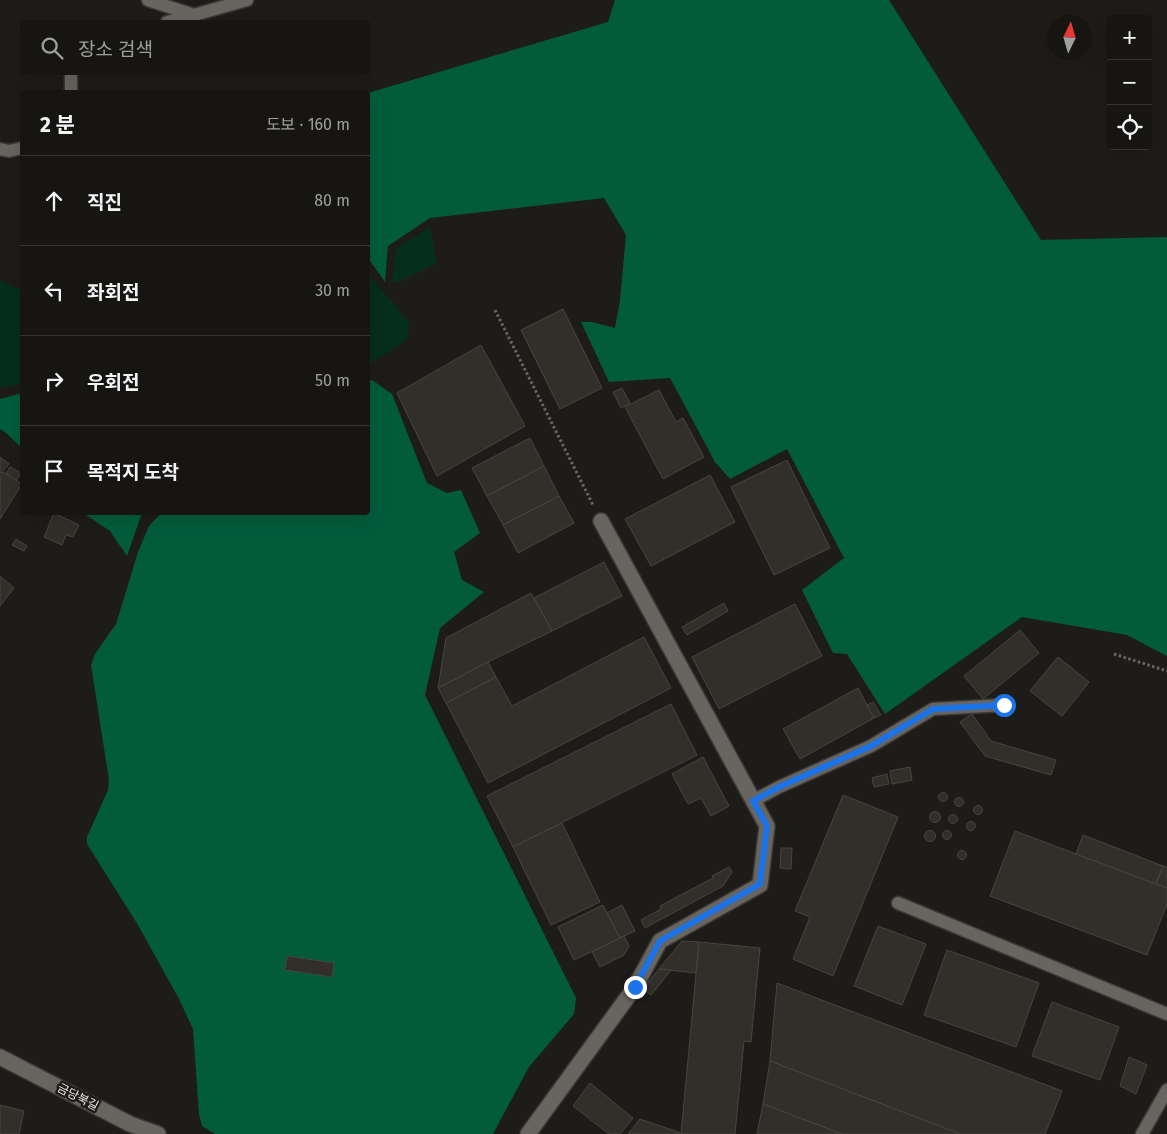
<!DOCTYPE html>
<html lang="ko">
<meta charset="utf-8">
<style>
:root{--surface:#161512;--page:#232220;--text:#f1f3f6;--muted:#9e9f9f;--line:#353432}
body{margin:0;font-family:"Fira Sans","Noto Sans KR",sans-serif;background:var(--page);color:var(--text)}
.controls{position:absolute;right:15px;top:15px;display:grid;overflow:hidden;border-radius:5px;box-shadow:0 5px 20px #0002}
.controls button{width:45px;height:45px;display:grid;place-items:center;padding:0;border:0;border-bottom:1px solid var(--line);background:var(--surface);color:var(--text);font:25px sans-serif}
.compass{position:absolute;left:1047px;top:15px;width:45px;height:45px;border-radius:50%;background:var(--surface);box-shadow:0 5px 20px #0002;rotate:5deg}
.stop{position:absolute;width:15px;height:15px;margin:-11px;border:4px solid #1a73e8;border-radius:50%;background:#fff}
.stop.end{background:#1a73e8;border-color:#fff;box-shadow:0 1px 5px #0008}
.list{margin:0;padding:0;list-style:none}
h2{display:flex;justify-content:space-between;align-items:center;height:65px;margin:0;padding:0 20px;font-size:21px}
h2 small{font-size:16px;font-weight:400;color:var(--muted)}
.list li{display:grid;grid-template-columns:32px 1fr auto;gap:15px;align-items:center;box-sizing:border-box;height:90px;padding:0 20px;border-top:1px solid var(--line)}
.list b{display:block;font-size:19px;white-space:nowrap}
.list em{font-size:16px;font-style:normal;color:var(--muted)}
.icon{flex:none;width:28px;height:28px;fill:none;stroke:currentColor;stroke-width:2;stroke-linecap:round;stroke-linejoin:round}
.map{position:relative;flex:none;width:1167px;height:1134px;overflow:hidden}
.search{position:absolute;background:var(--surface);box-shadow:0 5px 20px #0002;left:20px;top:20px;width:350px;height:55px;display:flex;align-items:center;gap:12px;box-sizing:border-box;padding:0 18px;border-radius:5px;color:var(--muted);font-size:19px}
.panel{position:absolute;background:var(--surface);box-shadow:0 5px 20px #0002;left:20px;top:90px;width:350px;height:425px;border-radius:5px}
.map>svg:first-child{display:block}
</style>
<div class="map">
<svg width="1167" height="1134" viewBox="0 0 1167 1134">
<rect width="100%" height="100%" fill="#1e1c18"/>
<!-- green -->
<g fill="#052e1d">
<path d="M430 227 437 263 397 283 392 281 396 248Z"/>
<path d="M368 274 409 322 408 339 368 365Z"/>
<path d="M0 280 22 291V384L0 388Z"/>
</g>
<!-- forest -->
<g fill="#025c3c">
<path d="M615 0H889L1041 240 1167 237V656L1127 635 1022 617 885 714 847 654 833 653 802 590 844 558 787 449 730 479 715 462 670 378 609 382 581 322H592L615 328 620 300 626 235 604 198 430 218 388 246 385 282 368 258V93L608 22Z"/>
<path d="M372 380 392 394 427 483 447 493 461 490 480 533 454 552 462 580 484 592 440 628 425 695 576 998 574 1014 529 1067 493 1134H215L202 1126 199 1114 193 1029 179 999 138 925 87 844V837L108 790 109 780 91 665 95 654 116 624 138 552 149 526 161 513 368 512V382Z"/>
<path d="M22 393V448L6 433 0 429V399Z"/>
<path d="M83 513H142L127 556 110 531Z"/>
</g>
<!-- building -->
<g fill="#322f2b" stroke="#474540">
<path d="M563 309 602 388 560 409 521 330Z"/>
<path d="M481 345 525 426 437 476 397 393Z"/>
<path d="M622 388 630 403 621 408 613 392Z"/>
<path d="M659 390 676 422 683 418 704 457 663 479 625 407Z"/>
<path d="M530 438 544 466 487 496 472 468Z"/>
<path d="M0 457 9 464 0 474Z"/>
<path d="M787 460 830 548 774 575 731 487Z"/>
<path d="M544 466 559 496 503 525 487 496Z"/>
<path d="M10 467 21 473 16 481 6 474Z"/>
<path d="M3 472 22 484 0 519V478Z"/>
<path d="M710 475 735 522 651 566 625 519Z"/>
<path d="M559 496 574 523 518 553 503 525Z"/>
<path d="M54 513 79 525 73 537 66 535 62 545 44 537Z"/>
<path d="M16 539 27 546 24 551 12 545Z"/>
<path d="M604 562 622 596 552 631 534 598Z"/>
<path d="M0 576 14 588 0 606Z"/>
<path d="M531 593 552 631 488 662 438 688 446 638Z"/>
<path d="M724 603 728 611 687 635 682 627Z"/>
<path d="M795 604 822 656 719 709 692 657Z"/>
<path d="M1020 630 1039 653 983 699 964 676Z"/>
<path d="M644 637 671 688 488 783 446 703 496 677 512 706Z"/>
<path d="M1058 657 1089 682 1062 716 1030 691Z"/>
<path d="M488 662 496 677 446 703 438 688Z"/>
<path d="M858 688 874 718 800 759 783 729Z"/>
<path d="M873 702 881 715 874 718 867 705Z"/>
<path d="M671 704 697 755 513 847 487 796Z"/>
<path d="M972 714 991 741 1056 760 1051 775 985 756 960 722Z"/>
<path d="M703 757 729 806 711 816 701 798 688 804 672 774Z"/>
<path d="M910 767 912 780 892 784 890 771Z"/>
<path d="M887 774 889 784 874 787 872 778Z"/>
<circle cx="943" cy="797" r="4.5"/>
<path d="M843 795 898 817 833 976 793 959 810 917 795 911Z"/>
<circle cx="959" cy="802" r="4.5"/>
<circle cx="978" cy="810" r="4.5"/>
<circle cx="935" cy="817" r="5.5"/>
<circle cx="953" cy="819" r="4.5"/>
<circle cx="971" cy="826" r="4.5"/>
<path d="M562 823 600 902 551 925 513 847Z"/>
<circle cx="947" cy="835" r="4.5"/>
<circle cx="930" cy="836" r="5.5"/>
<path d="M1015 831 1167 888V904L1147 955 990 896Z"/>
<path d="M1083 835 1163 866 1156 884 1076 854Z"/>
<path d="M781 848H792L791 869 780 868Z"/>
<circle cx="962" cy="855" r="4.5"/>
<path d="M1163 866 1167 867V888L1156 884Z"/>
<path d="M729 867 732 872 723 886 645 928 641 920 661 909 660 906 713 878 712 876Z"/>
<path d="M603 905 620 938 574 960 558 927Z"/>
<path d="M622 905 635 931 620 938 607 913Z"/>
<path d="M878 926 926 944 902 1005 854 986Z"/>
<path d="M624 936 629 946 624 955 600 967 592 952Z"/>
<path d="M682 941 699 942 696 973 659 969Z"/>
<path d="M699 942 760 948 751 1042 744 1041 735 1134H681Z"/>
<path d="M947 950 1039 983 1016 1047 924 1015Z"/>
<path d="M287 956 334 963 332 977 285 970Z"/>
<path d="M659 969 671 970 651 995 643 989Z"/>
<path d="M777 983 1062 1091 1045 1134H960L770 1061Z"/>
<path d="M1052 1002 1119 1027 1100 1080 1032 1056Z"/>
<path d="M1129 1057 1147 1065 1136 1094 1120 1086Z"/>
<path d="M770 1061 960 1134H842L763 1104Z"/>
<path d="M590 1083 633 1118 620 1134H609L573 1106Z"/>
<path d="M763 1104 842 1134H757Z"/>
<path d="M0 1105 24 1111 19 1134H0Z"/>
<path d="M640 1119 681 1133V1134H628Z"/>
</g>
<g fill="none" stroke-linecap="round" stroke-linejoin="round">
<!-- lane casing -->
<g stroke="#3a3936" stroke-width="15">
<g id="lane">
<path d="M148 0 194 15 247 0"/>
<path d="M167 22 194 15"/>
<path d="M71 92V72"/>
<path d="M0 149 9 151 22 148"/>
<path d="M753 801 779 787 871 746 933 709 1004 705"/>
<path d="M898 903 1167 1014"/>
<path d="M1142 1134 1167 1090"/>
</g>
</g>
<!-- street casing -->
<g stroke="#3a3936" stroke-width="18">
<g id="street">
<path d="M0 1057 130 1124 158 1134"/>
<path d="M528 1134 635 987 660 941 760 885 767 826 601 521"/>
</g>
</g>
<!-- path -->
<g stroke="#676662" stroke-width="3" stroke-dasharray="2.5 2.5" stroke-linecap="butt">
<path d="M495 310 593 505"/>
<path d="M1114 654 1167 671"/>
</g>
<!-- lane -->
<use href="#lane" stroke="#686560" stroke-width="12"/>
<!-- street -->
<use href="#street" stroke="#686560" stroke-width="15"/>
</g>
<g fill="none" stroke-linecap="round" stroke-linejoin="round">
<!-- route -->
<path stroke="#1a73e8" stroke-width="6" d="M635 987 660 941 760 884 767 826 753 801 779 787 871 746 933 709 1004 705"/>
</g>
<g text-anchor="middle" dominant-baseline="central" stroke-width="5" stroke-linejoin="round" paint-order="stroke">
<!-- street labels -->
<g font-size="12" fill="#ebeae7" stroke="#1e1c18">
<text transform="translate(78 1097) rotate(27)">금당북길</text>
</g>
</g>
</svg>
<div class="controls">
<button>+</button>
<button>−</button>
<button><svg class="icon" aria-label="locate" viewBox="0 0 24 24"><circle cx="12" cy="12" r="6"/><path d="M12 2v4M12 18v4M2 12h4M18 12h4"/></svg></button>
</div>
<svg class="compass" viewBox="-18 -18 36 36"><path d="M0-13l5 13h-10z" fill="#e53935"/><path d="M0 13l5-13h-10z" fill="#9e9f9f"/></svg>
<div class="stop" style="left:1004px;top:705px"></div>
<div class="stop end" style="left:635px;top:987px"></div>
<div class="search"><svg class="icon" aria-label="search" viewBox="0 0 24 24"><circle cx="10" cy="10" r="6"/><path d="M15 15l6 6"/></svg>장소 검색</div>
<section class="panel">
<h2>2 분<small>도보 · 160 m</small></h2>
<ul class="list">
<li><svg class="icon" aria-label="ahead" viewBox="0 0 24 24"><path d="M12 20V5M6 11l6-6 6 6"/></svg><div><b>직진</b></div><em>80 m</em></li>
<li><svg class="icon" aria-label="left" viewBox="0 0 24 24"><path d="M17 20v-9H6M10 6l-5 5 5 5"/></svg><div><b>좌회전</b></div><em>30 m</em></li>
<li><svg class="icon" aria-label="right" viewBox="0 0 24 24"><path d="M7 20v-9h11M14 6l5 5-5 5"/></svg><div><b>우회전</b></div><em>50 m</em></li>
<li><svg class="icon" aria-label="arrive" viewBox="0 0 24 24"><path d="M6 21V4h12l-3 4 3 4H6"/></svg><div><b>목적지 도착</b></div></li>
</ul>
</section>
</div>
